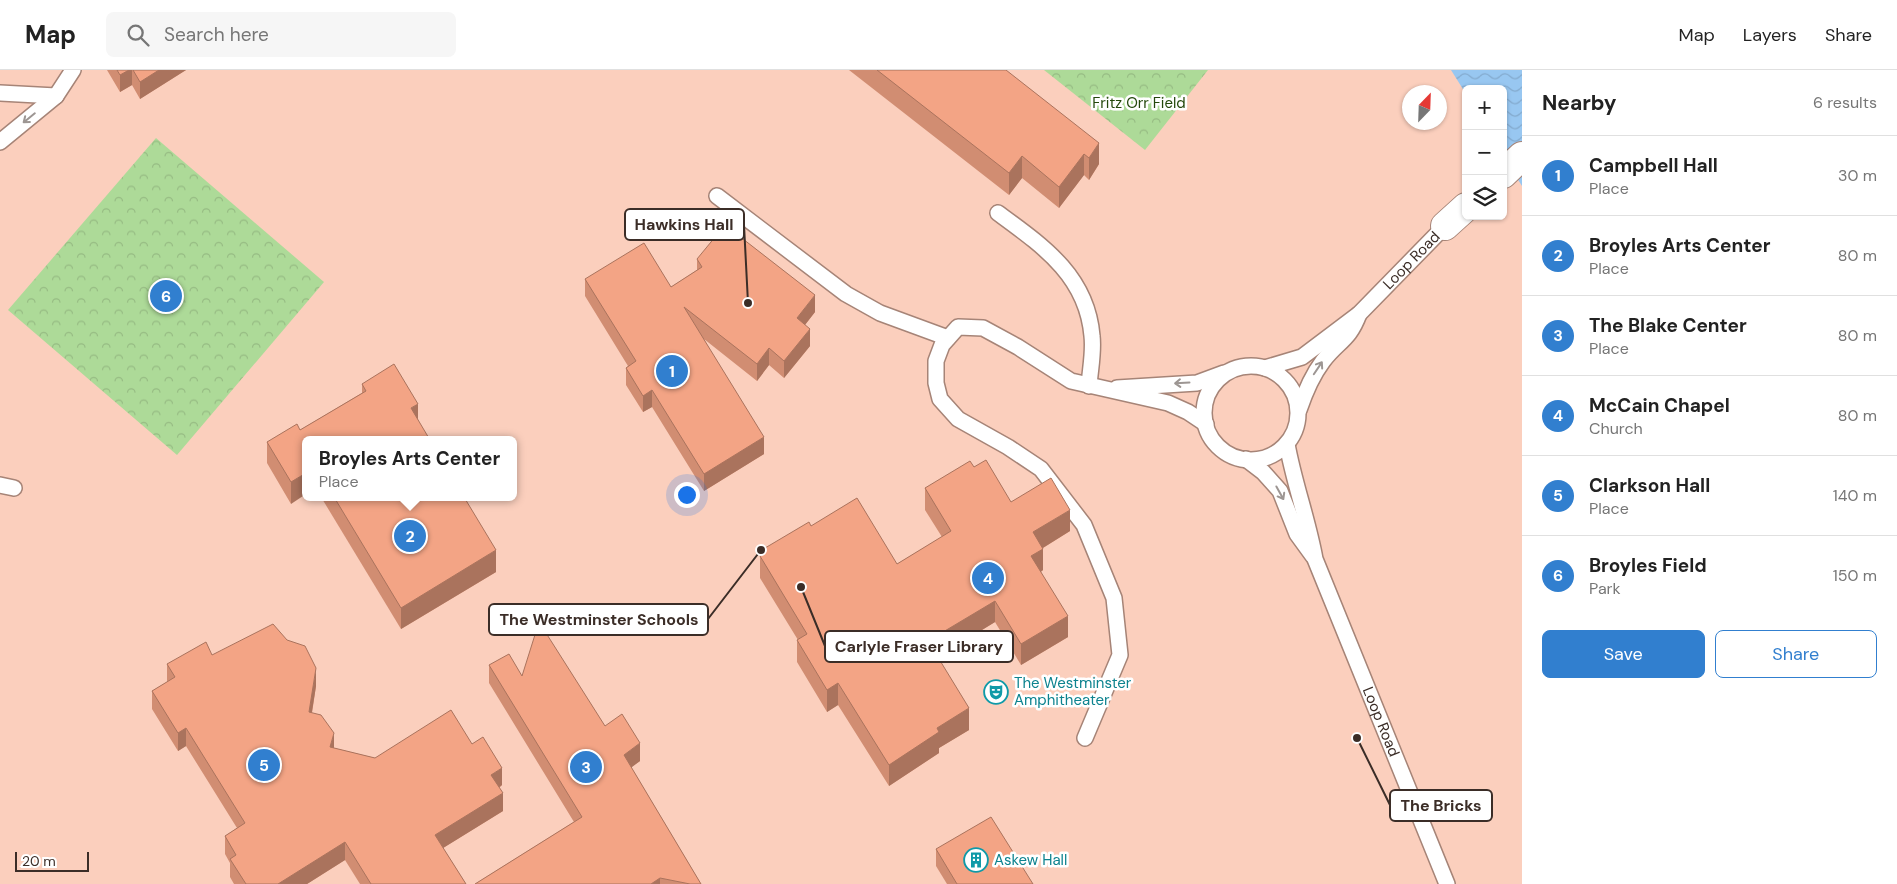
<!DOCTYPE html>
<meta charset="utf-8">
<style>
:root{--surface:#fff;--page:#f6f6f6;--text:#222;--muted:#767676;--line:#e0e0e0;--accent:#317fcf}
body{margin:0;font-family:"DM Sans",sans-serif;background:var(--page);color:var(--text)}
.controls{position:absolute;right:15px;top:15px;display:grid;overflow:hidden;border-radius:8px;box-shadow:0 1px 4px #0004}
.controls button{width:45px;height:45px;display:grid;place-items:center;padding:0;border:0;border-bottom:1px solid var(--line);background:var(--surface);color:var(--text);font:25px sans-serif}
.compass{position:absolute;left:1402px;top:15px;width:45px;height:45px;border-radius:50%;background:var(--surface);box-shadow:0 1px 4px #0004;rotate:23deg}
.scale{position:absolute;left:15px;bottom:12px;width:74px;box-sizing:border-box;padding-left:5px;border:2px solid #3b2d27;border-top:0;font-size:14px;line-height:18px;white-space:nowrap;color:#3b2d27;-webkit-text-stroke:4px #fff;paint-order:stroke}
.you{position:absolute;left:686px;top:424px;width:18px;height:18px;margin:-12px;border:4px solid #fff;border-radius:50%;background:#1a73e8;box-shadow:0 0 0 8px #1a73e833}
.badge{display:grid;place-items:center;width:32px;height:32px;border-radius:50%;background:var(--accent);color:#fff;font-size:16px;font-weight:700}
.pin{position:absolute;translate:-50% -50%;border:2px solid #fff;box-shadow:0 1px 5px #0006}
.popup{position:absolute;left:302px;top:366px;width:215px;height:65px;box-sizing:border-box;display:grid;place-content:center;border-radius:8px;background:var(--surface);filter:drop-shadow(0 1px 4px #0005);font-size:16px;white-space:nowrap;color:var(--muted)}
.popup b{font-size:19px;color:var(--text)}
.popup::after{content:'';position:absolute;left:50%;top:100%;margin-left:-10px;border:10px solid transparent;border-top-color:var(--surface)}
.list{margin:0;padding:0;list-style:none}
h2{display:flex;justify-content:space-between;align-items:center;height:65px;margin:0;padding:0 20px;font-size:21px}
h2 small{font-size:16px;font-weight:400;color:var(--muted)}
.list li{display:grid;grid-template-columns:32px 1fr auto;gap:15px;align-items:center;box-sizing:border-box;height:80px;padding:0 20px;border-top:1px solid var(--line)}
.list b{display:block;font-size:19px;white-space:nowrap}
.list p{margin:0;font-size:16px;white-space:nowrap;color:var(--muted)}
.list em{font-size:16px;font-style:normal;color:var(--muted)}
.actions{display:flex;gap:10px;padding:15px 20px}
.actions a{flex:1;padding:11px 0;border:1px solid var(--accent);border-radius:8px;text-align:center;font-size:18px;color:var(--accent)}
.actions .main{background:var(--accent);color:#fff}
.icon{flex:none;width:28px;height:28px;fill:none;stroke:currentColor;stroke-width:2;stroke-linecap:round;stroke-linejoin:round}
.map{position:relative;flex:none;width:1522px;height:814px;overflow:hidden}
header{display:flex;align-items:center;gap:30px;box-sizing:border-box;height:70px;padding:0 25px;background:var(--surface);border-bottom:1px solid var(--line)}
header strong{font-size:24px}
nav{display:flex;gap:28px;margin-inline-start:auto;font-size:18px}
.search{width:350px;height:45px;background:var(--page);display:flex;align-items:center;gap:12px;box-sizing:border-box;padding:0 18px;border-radius:8px;color:var(--muted);font-size:19px}
main{display:flex}
aside{flex:1;background:var(--surface)}
.map>svg:first-child{display:block}
</style>
<header>
<strong>Map</strong>
<div class="search"><svg class="icon" aria-label="search" viewBox="0 0 24 24"><circle cx="10" cy="10" r="6"/><path d="M15 15l6 6"/></svg>Search here</div>
<nav><a>Map</a><a>Layers</a><a>Share</a></nav>
</header>
<main>
<div class="map">
<svg width="1522" height="814" viewBox="0 0 1522 814">
<defs>
<pattern id="forest-crowns" width="20" height="18" patternUnits="userSpaceOnUse" patternTransform="scale(1.25)"><rect width="20" height="18" fill="#adda98"/><path d="M2 6a3 3 0 1 1 6 0M12 15a3 3 0 1 1 6 0" fill="none" stroke="#96bb83"/></pattern>
<pattern id="water-waves" width="16" height="10" patternUnits="userSpaceOnUse" patternTransform="scale(1.25)"><rect width="16" height="10" fill="#98c7f1"/><path d="M0 5q4-4 8 0t8 0" fill="none" stroke="#84abcf"/></pattern>
</defs>
<rect width="100%" height="100%" fill="#fcdfd3"/>
<!-- built -->
<path fill="#fbcfbd" fill-rule="evenodd" d="M0 0H1522V814H0ZM1466 19H1503V146H1466ZM1410 22H1440V52H1410ZM306 370H514V427H306Z"/>
<!-- forest -->
<g fill="url(#forest-crowns)">
<path d="M1044 0H1208L1145 80Z"/>
<path d="M156 68 324 212 177 385 8 240Z"/>
</g>
<!-- water -->
<path fill="url(#water-waves)" d="M1451 0H1522V116L1503 86V19H1466V24Z"/>
<g fill="none" stroke-linecap="round" stroke-linejoin="round">
<!-- lane casing -->
<g stroke="#a68477" stroke-width="18">
<g id="lane">
<path d="M0 23 56 26"/>
<path d="M0 72 56 26 73 0"/>
<path d="M717 126 846 224 880 243 948 268"/>
<path d="M998 143C1043 176 1087 206 1092 266 1094 282 1090 300 1089 316"/>
<circle cx="1251" cy="343" r="47"/>
<path id="s1" d="M1265 298 1302 287 1359 244 1445 156"/>
<path d="M1117 318 1197 313 1224 303"/>
<path d="M1299 340C1305 322 1311 307 1323 291 1338 271 1349 271 1359 244"/>
<path id="s2" d="M1287 374C1294 413 1308 450 1315 489L1447 814"/>
<path d="M1246 389 1263 402 1280 421 1297 464 1313 486"/>
<path d="M0 415 14 418"/>
<path d="M1085 668 1120 585 1114 528 1084 455 1041 399 1008 377 958 349 940 329 936 313V291L942 275 958 257 983 258 1018 277 1071 311 1168 333 1188 342 1206 354"/>
</g>
</g>
<!-- street casing -->
<g stroke="#a68477" stroke-width="30">
<g id="street">
<path d="M1503 104 1522 86"/>
<path d="M1445 156 1466 137"/>
</g>
</g>
<!-- lane -->
<use href="#lane" stroke="#fff" stroke-width="15"/>
<!-- street -->
<use href="#street" stroke="#fff" stroke-width="28"/>
</g>
<!-- wall -->
<g fill="#d18d72">
<path d="M107 0H186L140 29 132 15 120 22Z"/>
<path d="M849 0H1006L1099 94 1089 110 1084 105 1059 138 1022 108 1009 125Z"/>
<path d="M697 189 815 242 805 255 810 276 784 308 769 295 757 311 704 269 764 384 704 421 652 337 643 342 626 315V298L628 296 585 226V209L671 217 697 200Z"/>
<path d="M362 314 418 334 306 370 291 434 267 393V372L300 360 362 323Z"/>
<path d="M974 397 1011 432 1070 461 1043 478V500L1041 502 1068 567 1021 595 995 552 938 587 969 660 939 678V683L889 716 838 635 827 642 797 592V570H798L760 508V481L811 456 897 494 942 467 925 440V418Z"/>
<path d="M321 427H464L496 502 401 559Z"/>
<path d="M212 585 316 616 312 643 334 678 375 688 472 674 502 715 499 718 503 741 443 778 466 814H360L345 790 307 814H234L230 807V793L225 784V766L237 758 186 676 178 681 152 639V621L167 612V594Z"/>
<path d="M489 595 522 606 605 656 640 691 631 697 701 814H475L574 752 489 613Z"/>
<path d="M936 779 1033 814H947L936 796Z"/>
</g>
<!-- shaded-wall -->
<g fill="#aa735d">
<path d="M129 0H132V15L120 22V5Z"/>
<path d="M159 0H186L140 29V12Z"/>
<path d="M1099 73V94L1089 110V88Z"/>
<path d="M1084 84V105L1059 138V117Z"/>
<path d="M1022 86V108L1009 125V103Z"/>
<path d="M815 225V242L797 265V248Z"/>
<path d="M810 259V276L784 308V291Z"/>
<path d="M769 278V295L757 311V294Z"/>
<path d="M652 320V337L643 342V326Z"/>
<path d="M418 334V355L411 338Z"/>
<path d="M764 367V384L704 421V404Z"/>
<path d="M306 403V424L291 434V412Z"/>
<path d="M1070 440V461L1033 484V462Z"/>
<path d="M1043 479V500L1031 508V486Z"/>
<path d="M496 480V502L401 559V538Z"/>
<path d="M995 531V552L928 593V571Z"/>
<path d="M1068 546V567L1021 595V574Z"/>
<path d="M316 598V616L309 660V642Z"/>
<path d="M838 613V635L827 642V620Z"/>
<path d="M969 638V660L939 678V683L889 716V695L937 658Z"/>
<path d="M186 658V676L178 681V663Z"/>
<path d="M334 663V681L330 677Z"/>
<path d="M640 673V691L624 703V685Z"/>
<path d="M502 698V715L491 723V705Z"/>
<path d="M503 723V741L435 783V765Z"/>
<path d="M345 772V790L307 814H278Z"/>
<path d="M660 808V814H651Z"/>
</g>
<!-- building -->
<g fill="#f3a485" stroke="#aa735d">
<path d="M117 0H129L120 5Z"/>
<path d="M133 0H159L140 12Z"/>
<path d="M877 0H1006L1099 73 1089 88 1084 84 1059 117 1022 86 1009 103Z"/>
<path d="M725 155 815 225 797 248 810 259 784 291 769 278 757 294 684 237 764 367 704 404 652 320 643 326 626 298 636 291 585 209 644 173 671 217 702 197 697 189Z"/>
<path d="M394 294 418 334 411 338 430 370H306V403L291 412 267 372 297 354 300 360 366 321 362 314Z"/>
<path d="M986 390 1011 432 1051 408 1070 440 1033 462 1043 479 1031 486 1068 546 1021 574 995 531 928 571 969 638 937 658 939 662 889 695 838 613 827 620 797 570 807 564 760 486 763 484 760 481 809 452 811 456 857 428 897 494 951 461 925 418 970 391 974 397Z"/>
<path d="M334 427H464L496 480 401 538Z"/>
<path d="M539 552 605 656 622 644 640 673 624 685 701 814H690L660 808 651 814H475L582 747 489 595 509 584 522 606Z"/>
<path d="M273 554 287 570 305 576 316 598 309 642 321 645 334 663 330 677 375 688 451 640 472 674 483 667 502 698 491 705 503 723 435 765 466 814H371L345 772 278 814H246L230 789 236 785 225 766 245 753 186 658 178 663 152 621 175 607 167 594 206 572 212 585Z"/>
<path d="M991 747 1033 814H957L936 779Z"/>
</g>
<!-- one-way arrows -->
<defs><path id="oneway-shaft" d="M-6 0H5M1.5-3L5.5 0L1.5 3" fill="none" stroke-width="1.6" stroke-linecap="round" stroke-linejoin="round" transform="scale(1.25)"/></defs>
<g stroke="#9d9693">
<use href="#oneway-shaft" transform="translate(29 48) rotate(141)"/>
<use href="#oneway-shaft" transform="translate(1318 298) rotate(-56)"/>
<use href="#oneway-shaft" transform="translate(1182 313) rotate(177)"/>
<use href="#oneway-shaft" transform="translate(1280 423) rotate(61)"/>
</g>
<!-- icons -->
<defs>
<g id="theatre-ring" transform="scale(1.25)"><circle r="9.5" fill="#fff" stroke="#0f9aa8" stroke-width="1.5"/><path d="M-5-5.5Q0-4 5-5.5V0Q5 5 0 6Q-5 5-5 0ZM-3.3-2.5H-1v1.5H-3.3ZM1-2.5H3.3v1.5H1ZM-2.8 1Q0 5.5 2.8 1Z" fill="#0f9aa8"/></g>
<g id="building-ring" transform="scale(1.25)"><circle r="9.5" fill="#fff" stroke="#0f9aa8" stroke-width="1.5"/><path d="M-4-6H4V6H1V3H-1V6H-4ZM-2.5-4.3h1.7v1.8h-1.7ZM.8-4.3h1.7v1.8H.8ZM-2.5-1h1.7V.8h-1.7ZM.8-1h1.7V.8H.8Z" fill="#0f9aa8"/></g>
</defs>
<g fill-rule="evenodd">
<use href="#theatre-ring" x="996" y="622"/>
<use href="#building-ring" x="976" y="790"/>
</g>
<g text-anchor="middle" dominant-baseline="central" stroke-width="5" stroke-linejoin="round" paint-order="stroke">
<!-- park labels -->
<g font-size="15" fill="#24480c" stroke="#fff">
<text x="1139" y="33">Fritz Orr Field</text>
</g>
<!-- street labels -->
<g font-size="15" fill="#3b2d27" stroke="#fff">
<text stroke="none"><textPath href="#s1" startOffset="185">Loop Road</textPath></text>
<text stroke="none"><textPath href="#s2" startOffset="294">Loop Road</textPath></text>
</g>
<!-- culture labels -->
<g font-size="15" fill="#0d838f" stroke="#fff" text-anchor="start">
<text x="1014" y="613">The Westminster<tspan x="1014" dy="17">Amphitheater</tspan></text>
<text x="994" y="790">Askew Hall</text>
</g>
</g>
<!-- callouts -->
<path fill="none" stroke="#3b2d27" stroke-width="2" d="M748 233L744 155M761 480L708 549M801 517L825 576M1357 668L1390 735"/>
<g fill="#3b2d27" stroke="#fff" stroke-width="2">
<circle cx="748" cy="233" r="5"/>
<circle cx="761" cy="480" r="5"/>
<circle cx="801" cy="517" r="5"/>
<circle cx="1357" cy="668" r="5"/>
</g>
<g fill="#fff" stroke="#3b2d27" stroke-width="2">
<rect x="625" y="139" width="119" height="31" rx="5"/>
<rect x="489" y="534" width="219" height="31" rx="5"/>
<rect x="825" y="561" width="188" height="31" rx="5"/>
<rect x="1390" y="720" width="102" height="31" rx="5"/>
</g>
<g font-size="16" text-anchor="middle" font-weight="bold" fill="#3b2d27">
<text x="684" y="160">Hawkins Hall</text>
<text x="599" y="555">The Westminster Schools</text>
<text x="919" y="582">Carlyle Fraser Library</text>
<text x="1441" y="741">The Bricks</text>
</g>
</svg>
<div class="controls">
<button>+</button>
<button>−</button>
<button><svg class="icon" aria-label="layers" viewBox="0 0 24 24"><path d="M12 4l9 5-9 5-9-5zM3 14l9 5 9-5"/></svg></button>
</div>
<svg class="compass" viewBox="-18 -18 36 36"><path d="M0-13l5 13h-10z" fill="#e53935"/><path d="M0 13l5-13h-10z" fill="#767676"/></svg>
<div class="scale">20 m</div>
<div class="you"></div>
<div class="pin badge" style="left:672px;top:301px">1</div>
<div class="pin badge" style="left:410px;top:466px">2</div>
<div class="popup"><b>Broyles Arts Center</b>Place</div>
<div class="pin badge" style="left:586px;top:697px">3</div>
<div class="pin badge" style="left:988px;top:508px">4</div>
<div class="pin badge" style="left:264px;top:695px">5</div>
<div class="pin badge" style="left:166px;top:226px">6</div>
</div>
<aside>
<h2>Nearby<small>6 results</small></h2>
<ul class="list">
<li><span class="badge">1</span><div><b>Campbell Hall</b><p>Place</p></div><em>30 m</em></li>
<li><span class="badge">2</span><div><b>Broyles Arts Center</b><p>Place</p></div><em>80 m</em></li>
<li><span class="badge">3</span><div><b>The Blake Center</b><p>Place</p></div><em>80 m</em></li>
<li><span class="badge">4</span><div><b>McCain Chapel</b><p>Church</p></div><em>80 m</em></li>
<li><span class="badge">5</span><div><b>Clarkson Hall</b><p>Place</p></div><em>140 m</em></li>
<li><span class="badge">6</span><div><b>Broyles Field</b><p>Park</p></div><em>150 m</em></li>
</ul>
<div class="actions"><a class="main">Save</a><a>Share</a></div>
</aside>
</main>
